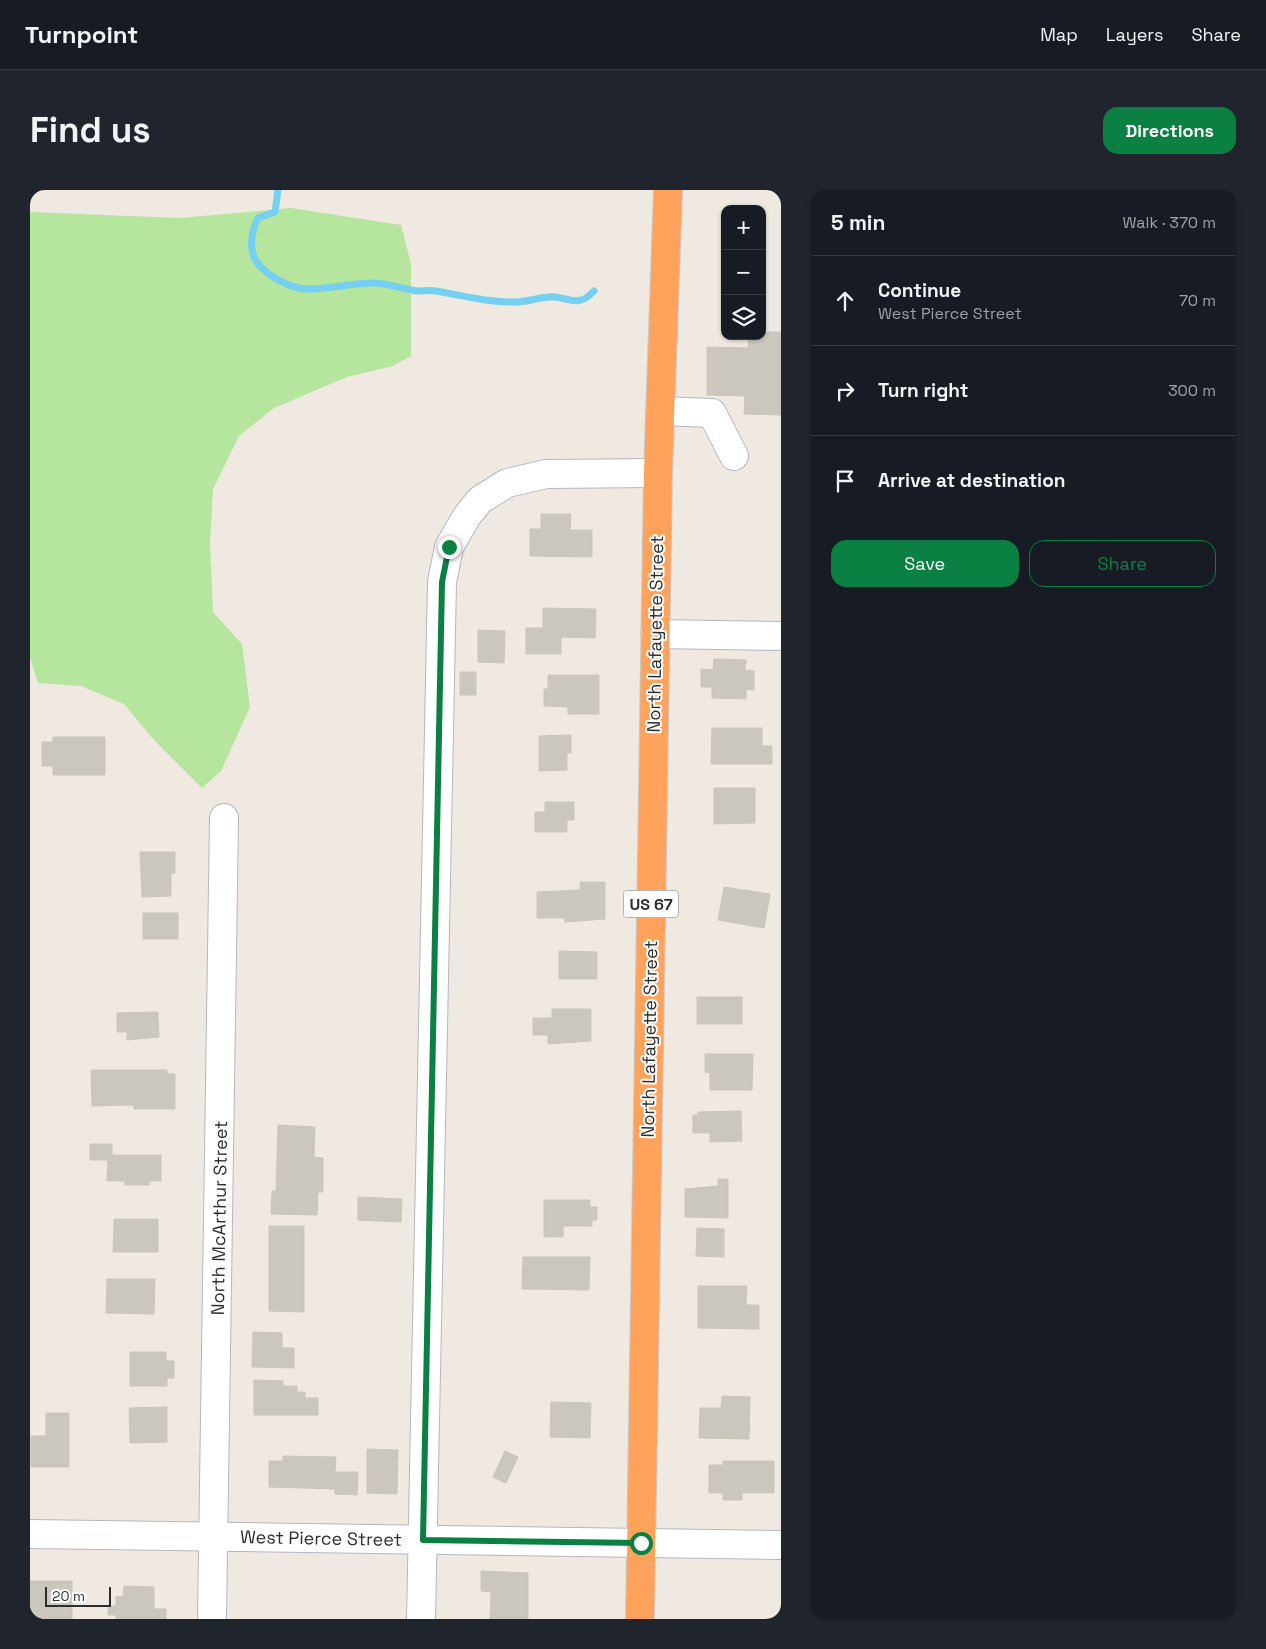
<!DOCTYPE html>
<meta charset="utf-8">
<style>
:root{--surface:#171b24;--page:#20242c;--text:#f1f3f6;--muted:#9ea1a6;--line:#363941;--accent:#0b8043}
body{margin:0;font-family:"Space Grotesk",sans-serif;background:var(--page);color:var(--text)}
.controls{position:absolute;right:15px;top:15px;display:grid;overflow:hidden;border-radius:10px;box-shadow:0 1px 4px #0004}
.controls button{width:45px;height:45px;display:grid;place-items:center;padding:0;border:0;border-bottom:1px solid var(--line);background:var(--surface);color:var(--text);font:25px sans-serif}
.scale{position:absolute;left:15px;bottom:12px;width:66px;box-sizing:border-box;padding-left:5px;border:2px solid #2e2e2e;border-top:0;font-size:14px;line-height:18px;white-space:nowrap;color:#2e2e2e;-webkit-text-stroke:4px #fff;paint-order:stroke}
.stop{position:absolute;width:15px;height:15px;margin:-11px;border:4px solid #0b8043;border-radius:50%;background:#fff}
.stop.end{background:#0b8043;border-color:#fff;box-shadow:0 1px 5px #0008}
.list{margin:0;padding:0;list-style:none}
h2{display:flex;justify-content:space-between;align-items:center;height:65px;margin:0;padding:0 20px;font-size:21px}
h2 small{font-size:16px;font-weight:400;color:var(--muted)}
.list li{display:grid;grid-template-columns:32px 1fr auto;gap:15px;align-items:center;box-sizing:border-box;height:90px;padding:0 20px;border-top:1px solid var(--line)}
.list b{display:block;font-size:19px;white-space:nowrap}
.list p{margin:0;font-size:16px;white-space:nowrap;color:var(--muted)}
.list em{font-size:16px;font-style:normal;color:var(--muted)}
.actions{display:flex;gap:10px;padding:15px 20px}
.actions a{flex:1;padding:11px 0;border:1px solid var(--accent);border-radius:15px;text-align:center;font-size:18px;color:var(--accent)}
.actions .main{background:var(--accent);color:#fff}
.icon{flex:none;width:28px;height:28px;fill:none;stroke:currentColor;stroke-width:2;stroke-linecap:round;stroke-linejoin:round}
.map{position:relative;flex:none;width:751px;height:1429px;overflow:hidden;border-radius:15px}
header{display:flex;align-items:center;gap:30px;box-sizing:border-box;height:70px;padding:0 25px;background:var(--surface);border-bottom:1px solid var(--line)}
header strong{font-size:24px}
nav{display:flex;gap:28px;margin-inline-start:auto;font-size:18px}
.intro{display:flex;align-items:center;justify-content:space-between;box-sizing:border-box;height:120px;padding:0 30px}
h1{margin:0;font-size:35px}
.button{padding:12px 22px;border-radius:15px;background:var(--accent);color:#fff;font-size:18px;font-weight:700}
main{display:flex;gap:30px;padding:0 30px}
aside{flex:1;background:var(--surface);border-radius:15px;box-shadow:0 1px 4px #0004}
.map>svg:first-child{display:block}
</style>
<header>
<strong>Turnpoint</strong>
<nav><a>Map</a><a>Layers</a><a>Share</a></nav>
</header>
<div class="intro"><h1>Find us</h1><a class="button">Directions</a></div>
<main>
<div class="map">
<svg width="751" height="1429" viewBox="0 0 751 1429">
<rect width="100%" height="100%" fill="#efe9e1"/>
<!-- green -->
<path fill="#b6e59e" d="M261 18 371 35 381 74V166L363 176 317 187 244 218 209 246 183 299 180 352 183 422 212 454 220 517 191 581 172 598 123 549 94 514 51 496 8 493 0 467V22L150 28Z"/>
<g fill="none" stroke-linecap="round" stroke-linejoin="round">
<!-- stream -->
<path stroke="#75cff0" stroke-width="7" d="M248 0 245 22 228 28C222 40 218 58 226 71 236 86 261 99 278 99 300 99 321 93 342 93 358 93 372 99 387 101 394 101 400 100 406 101 432 105 458 113 485 112 496 112 507 108 519 107 536 105 547 120 564 101"/>
</g>
<!-- building -->
<g fill="#cbc7bf" stroke="#cbc5ba">
<path d="M732 142H751V225L714 224 715 206 677 205V157L718 158 719 146H732Z"/>
<path d="M511 324H541L540 340H562V367L500 366V339H511Z"/>
<path d="M513 418 566 419 565 448 531 447V464H496V438H513Z"/>
<path d="M448 440 475 441 474 473 448 472Z"/>
<path d="M684 469 716 470 715 480 724 481V500L716 499V509L682 508V497H671V479L683 480Z"/>
<rect x="430" y="482" width="16" height="23"/>
<path d="M518 485H569V524H538V517L514 516V499H518Z"/>
<path d="M682 538H732V556H742V574H681Z"/>
<path d="M541 545V563H537V580L509 581V546Z"/>
<path d="M23 547H75V585H23V576H12V552H23Z"/>
<path d="M684 598H725V633L684 634Z"/>
<path d="M515 612H544V630H537V642H505V622H515Z"/>
<path d="M110 662H145V683H141V706L112 707Z"/>
<path d="M550 692H575V729L535 732V728H507V702L550 700Z"/>
<path d="M694 697 740 704 734 738 688 730Z"/>
<rect x="113" y="723" width="35" height="26"/>
<path d="M529 761 567 762V789H529Z"/>
<rect x="667" y="807" width="45" height="27"/>
<path d="M522 819H561V851L518 854V845H503V828H522Z"/>
<path d="M128 822 129 847 97 850V842H87V823Z"/>
<path d="M675 864H723L722 900H680V883L675 882Z"/>
<path d="M61 880H137V884H145V919H104V915L62 916Z"/>
<path d="M711 921 712 951 680 952V943H663V925H668V922Z"/>
<path d="M248 935 285 937 284 967 293 968V1002H288L287 1025 241 1024 242 1001H246Z"/>
<path d="M60 954H82V965H131V991H119V995H95V991H77L78 970H60Z"/>
<path d="M688 989H698V1028L655 1027V999L688 996Z"/>
<path d="M328 1007 372 1009 371 1032 328 1030Z"/>
<path d="M514 1010H560V1017H567V1030H562V1036H533V1047H514Z"/>
<path d="M84 1029H128V1062H83Z"/>
<path d="M239 1036H274V1122L239 1121Z"/>
<path d="M667 1038 694 1039V1067L666 1066Z"/>
<path d="M493 1067H560L559 1100 492 1099Z"/>
<path d="M77 1089H125L124 1124 76 1123Z"/>
<path d="M668 1096H717L716 1115H729V1139L668 1138Z"/>
<path d="M223 1142 252 1143V1158H264V1178L222 1177Z"/>
<path d="M100 1162H136V1171H144V1188H137V1196H100Z"/>
<path d="M224 1190 253 1191V1196H267V1202H275V1208H288V1225H224Z"/>
<path d="M692 1206 720 1207 719 1249 669 1248 670 1218H691Z"/>
<path d="M521 1212 561 1213 560 1248 520 1247Z"/>
<path d="M137 1217V1252L100 1253 99 1218Z"/>
<path d="M16 1223H39V1277H1V1246H16Z"/>
<path d="M337 1259 368 1260 367 1304 337 1303Z"/>
<path d="M475 1261 488 1267 476 1293 463 1287Z"/>
<path d="M253 1266 306 1267 305 1282H328L327 1305 305 1304V1299L239 1297V1271H253Z"/>
<path d="M693 1271H744V1303H712V1310H693V1303H679V1275H693Z"/>
<path d="M451 1381 498 1383V1429H460L461 1402 451 1401Z"/>
<rect x="0" y="1391" width="42" height="38"/>
<path d="M94 1396 124 1397V1419H136V1429H86V1425H78V1416H86V1406L93 1407Z"/>
</g>
<g fill="none" stroke-linecap="round" stroke-linejoin="round">
<!-- minor casing -->
<g stroke="#b4b7c1" stroke-width="30">
<g id="minor">
<path d="M630 221 682 223 704 266"/>
<path d="M625 444 751 446"/>
<path d="M0 1344 751 1355"/>
<path d="M182 1429 194 628"/>
<path d="M391 1429 412 392 419 357 437 326 450 310 477 293 516 284 628 283"/>
</g>
</g>
<!-- highway casing -->
<g stroke="#c9c9c9" stroke-width="30">
<path id="highway" d="M610 1429 628 283 638 0"/>
</g>
<!-- minor -->
<use href="#minor" stroke="#fff" stroke-width="28"/>
<!-- highway -->
<use href="#highway" stroke="#ffa35c" stroke-width="28"/>
</g>
<g fill="none" stroke-linecap="round" stroke-linejoin="round">
<!-- route -->
<path stroke="#0b8043" stroke-width="6" d="M419 357 412 392 393 1350 611 1353"/>
</g>
<g text-anchor="middle" dominant-baseline="central" stroke-width="4" stroke-linejoin="round" paint-order="stroke">
<!-- shield labels -->
<rect fill="#fff" stroke="#6d6d6d" stroke-width="1" x="593.5" y="700.5" width="55" height="27" rx="4"/>
<g font-size="16" font-weight="bold" fill="#2e2e2e">
<text x="621" y="714">US 67</text>
</g>
<!-- street labels -->
<g font-size="18" fill="#2e2e2e" stroke="#fff">
<text transform="translate(625 444) rotate(-89)">North Lafayette Street</text>
<text transform="translate(619 849) rotate(-89)">North Lafayette Street</text>
<text transform="translate(189 1028) rotate(-89)">North McArthur Street</text>
<text transform="translate(291 1348) rotate(1)">West Pierce Street</text>
</g>
</g>
</svg>
<div class="controls">
<button>+</button>
<button>−</button>
<button><svg class="icon" aria-label="layers" viewBox="0 0 24 24"><path d="M12 4l9 5-9 5-9-5zM3 14l9 5 9-5"/></svg></button>
</div>
<div class="scale">20 m</div>
<div class="stop" style="left:611px;top:1353px"></div>
<div class="stop end" style="left:419px;top:357px"></div>
</div>
<aside>
<h2>5 min<small>Walk · 370 m</small></h2>
<ul class="list">
<li><svg class="icon" aria-label="ahead" viewBox="0 0 24 24"><path d="M12 20V5M6 11l6-6 6 6"/></svg><div><b>Continue</b><p>West Pierce Street</p></div><em>70 m</em></li>
<li><svg class="icon" aria-label="right" viewBox="0 0 24 24"><path d="M7 20v-9h11M14 6l5 5-5 5"/></svg><div><b>Turn right</b></div><em>300 m</em></li>
<li><svg class="icon" aria-label="arrive" viewBox="0 0 24 24"><path d="M6 21V4h12l-3 4 3 4H6"/></svg><div><b>Arrive at destination</b></div></li>
</ul>
<div class="actions"><a class="main">Save</a><a>Share</a></div>
</aside>
</main>
